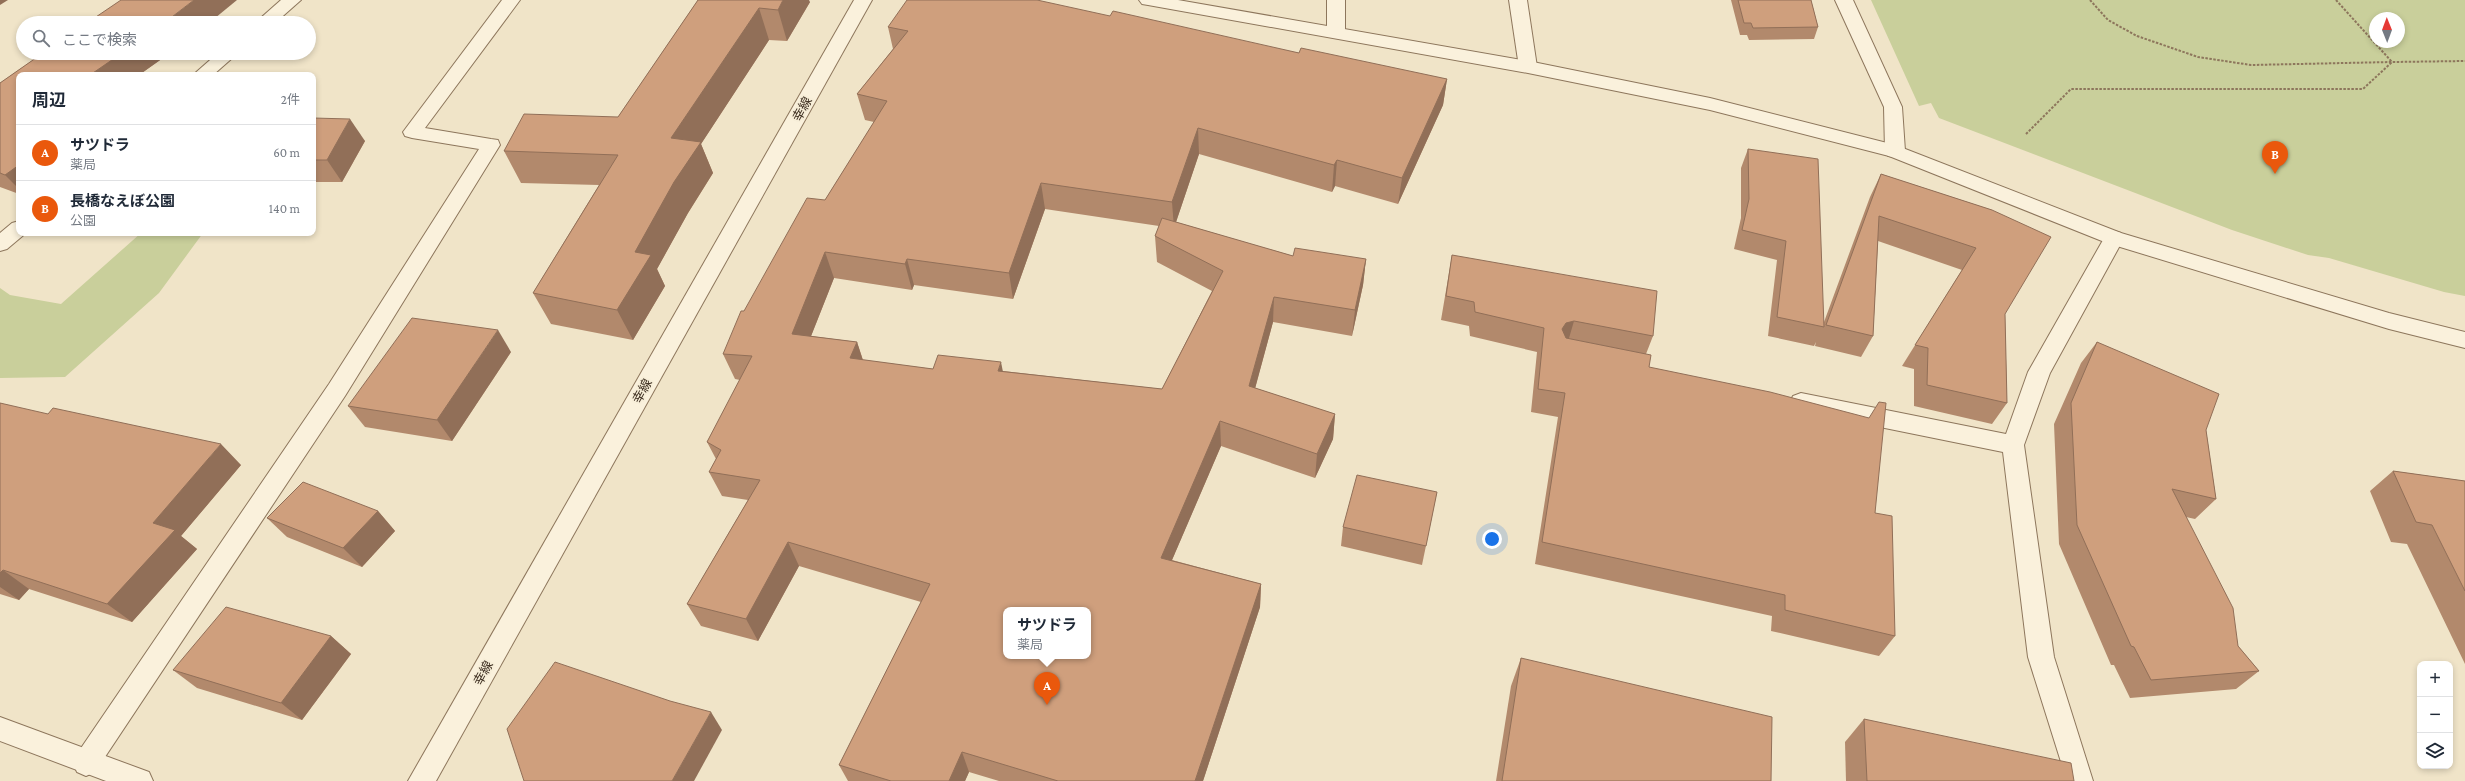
<!DOCTYPE html>
<html lang="ja">
<meta charset="utf-8">
<style>
:root{--surface:#fff;--page:#f2f2f3;--text:#1f2937;--muted:#747a83;--line:#e0e1e3;--accent:#ea580c}
body{margin:0;font-family:"Crimson Pro","Noto Sans JP",serif;background:var(--page);color:var(--text)}
.controls{position:absolute;right:12px;bottom:12px;display:grid;overflow:hidden;border-radius:8px;box-shadow:0 2px 6px #0003}
.controls button{width:36px;height:36px;display:grid;place-items:center;padding:0;border:0;border-bottom:1px solid var(--line);background:var(--surface);color:var(--text);font:20px sans-serif}
.compass{position:absolute;left:2369px;top:12px;width:36px;height:36px;border-radius:50%;background:var(--surface);box-shadow:0 2px 6px #0003;rotate:359deg}
.you{position:absolute;left:1492px;top:539px;width:14px;height:14px;margin:-10px;border:3px solid #fff;border-radius:50%;background:#1a73e8;box-shadow:0 0 0 6px #1a73e833}
.badge{display:grid;place-items:center;width:26px;height:26px;border-radius:50%;background:var(--accent);color:#fff;font-size:13px;font-weight:700}
.pin{position:absolute;translate:-50% -33px;filter:drop-shadow(0 1px 2px #0008)}
.pin::after{content:'';position:absolute;top:21px;width:14px;height:12px;background:inherit;clip-path:polygon(0 0,100% 0,50% 100%)}
.popup{position:absolute;left:1003px;top:607px;width:88px;height:52px;box-sizing:border-box;display:grid;place-content:center;border-radius:8px;background:var(--surface);filter:drop-shadow(0 1px 3px #0005);font-size:13px;white-space:nowrap;color:var(--muted)}
.popup b{font-size:15px;color:var(--text)}
.popup::after{content:'';position:absolute;left:50%;top:100%;margin-left:-8px;border:8px solid transparent;border-top-color:var(--surface)}
.list{margin:0;padding:0;list-style:none}
h2{display:flex;justify-content:space-between;align-items:center;height:52px;margin:0;padding:0 16px;font-size:17px}
h2 small{font-size:13px;font-weight:400;color:var(--muted)}
.list li{display:grid;grid-template-columns:26px 1fr auto;gap:12px;align-items:center;box-sizing:border-box;height:56px;padding:0 16px;border-top:1px solid var(--line)}
.list b{display:block;font-size:15px;white-space:nowrap}
.list p{margin:0;font-size:13px;white-space:nowrap;color:var(--muted)}
.list em{font-size:13px;font-style:normal;color:var(--muted)}
.icon{flex:none;width:22px;height:22px;fill:none;stroke:currentColor;stroke-width:2;stroke-linecap:round;stroke-linejoin:round}
.map{position:relative;flex:none;width:2465px;height:781px;overflow:hidden}
.search{position:absolute;background:var(--surface);box-shadow:0 2px 6px #0003;left:16px;top:16px;width:300px;height:44px;display:flex;align-items:center;gap:10px;box-sizing:border-box;padding:0 14px;border-radius:22px;color:var(--muted);font-size:15px}
.panel{position:absolute;background:var(--surface);box-shadow:0 2px 6px #0003;left:16px;top:72px;width:300px;height:164px;border-radius:8px}
.map>svg:first-child{display:block}
</style>
<div class="map">
<svg width="2465" height="781" viewBox="0 0 2465 781">
<rect width="100%" height="100%" fill="#f0e4c8"/>
<!-- green -->
<g fill="#c9cf9b" fill-rule="evenodd">
<path d="M1871 0H2465V296L2444 292 2329 258 2308 255 2232 230 1939 118 1931 103 1919 106ZM2375 18H2399V42H2375Z"/>
<path d="M141 233H203L159 293 65 377 0 378V288L10 295 61 304Z"/>
</g>
<g fill="none" stroke-linecap="round" stroke-linejoin="round">
<!-- minor casing -->
<g stroke="#8d765c" stroke-width="2">
<g id="minor">
<path d="M281 0H301L275 23H255Z"/>
<path d="M502 0H520L425 128 491 139 498 140 500 145 345 396 95 772 86 776 77 772 73 763 77 754 329 384 479 149 412 138 405 136 403 132Z"/>
<path d="M1327 0H1345V32L1342 36H1330L1327 32Z"/>
<path d="M1509 0H1527L1537 67 1534 71H1522L1519 67Z"/>
<path d="M1835 0H1853L1902 107 1905 151 1902 156 1895 157 1888 156 1885 151 1884 107Z"/>
<path d="M218 53H238L213 75H193Z"/>
<path d="M19 221V233H26L7 249 0 251V233L12 223Z"/>
<path d="M2114 231 2121 233 2124 238 2050 373 2024 445 2054 657 2093 781H2067L2028 657 2003 452 1801 411 1793 408 1790 402 1793 396 1801 393 2006 434 2028 372 2107 233Z"/>
</g>
</g>
<!-- tertiary casing -->
<g stroke="#8d765c" stroke-width="2">
<g id="tertiary">
<path d="M854 0H872L436 781H408Z"/>
<path d="M1139 0H1178L1528 61 1710 98 1895 145 2121 233 2389 313 2465 332V348L2389 329 2107 243 1889 156 1710 110 1528 73 1148 5 1142 4Z"/>
<path d="M0 717 149 772 153 781H106L0 741Z"/>
</g>
</g>
<!-- path -->
<g stroke="#8d765c" stroke-width="2" stroke-dasharray="2.5 1.5" stroke-linecap="butt">
<path d="M2090 0 2108 20 2137 36 2198 57 2251 65 2392 62"/>
<path d="M2336 0 2392 62"/>
<path d="M2026 134 2071 89H2363L2392 62 2465 61"/>
</g>
<!-- minor -->
<use href="#minor" fill="#faf1dc" fill-rule="evenodd"/>
<!-- tertiary -->
<use href="#tertiary" fill="#faf1dc" fill-rule="evenodd"/>
</g>
<!-- wall -->
<g fill="#b2896c" fill-rule="evenodd">
<path d="M698 0 810 2 787 41 769 40 701 144 713 173 688 213 657 269 665 286 633 340 551 324 533 293 599 185 521 183 504 151 618 117Z"/>
<path d="M1731 0H1811L1818 27 1814 39 1749 40 1747 35H1740Z"/>
<path d="M1110 16 1299 53 1447 79 1443 105 1398 204 1335 186 1332 192 1199 154 1176 222 1293 256 1366 259 1363 285 1352 336 1273 322 1255 388 1335 414 1333 439 1315 478 1221 446 1172 560 1261 584 1260 607 1203 781H999L969 772 965 781H848L839 765 921 602 799 566 758 641 701 626 687 604 748 500 722 496 709 472 716 459 707 442 740 380 735 379 723 354 744 311 825 200 874 122 865 120 857 94 893 49 888 27ZM1045 209 1159 226 1155 236 1157 262 1212 291 1162 389 1003 371 933 369 863 360 857 342 811 336 834 278 912 290 914 285 1013 299Z"/>
<path d="M43 53H170L139 75H19V194L0 187V83Z"/>
<path d="M313 118 365 141 342 182H313Z"/>
<path d="M1748 149 1824 322 1870 197 1881 174 1992 210 2005 314 2007 403 1992 424 1914 406V369L1902 366 1962 270 1878 241 1873 336 1861 357 1815 346 1816 342 1814 346 1768 336 1777 260 1734 249 1741 218V168Z"/>
<path d="M1452 255 1653 336 1646 354 1649 367 1875 513 1895 636 1879 656 1771 631 1772 616 1535 564 1558 417 1531 412 1537 352 1470 336 1469 326 1441 320Z"/>
<path d="M2097 342 2206 430 2216 499 2195 519 2186 517 2238 646 2259 671 2236 689 2130 698 2114 665H2111L2059 544 2054 424 2081 363Z"/>
<path d="M511 352 452 441 365 427 348 406Z"/>
<path d="M0 403 241 465 181 536 197 549 132 622 29 589 19 600 0 594Z"/>
<path d="M2393 471 2465 481V664L2407 544 2391 542 2370 491Z"/>
<path d="M1437 492 1422 565 1341 546 1343 527Z"/>
<path d="M378 511 395 531 362 567 287 537 267 518Z"/>
<path d="M331 636 351 654 302 720 197 688 173 670Z"/>
<path d="M1521 658 1771 781H1496L1511 686Z"/>
<path d="M1864 719 2074 781H1846L1845 742Z"/>
</g>
<!-- shaded-wall -->
<g fill="#916f58">
<path d="M0 0H8L0 5Z"/>
<path d="M194 0H237L209 23H164Z"/>
<path d="M783 0H809L810 2 787 41 778 10Z"/>
<path d="M759 8 769 40 701 144 713 173 688 213 657 269 665 286 633 340 617 310 635 252 671 138Z"/>
<path d="M122 53H170L139 75H90Z"/>
<path d="M1447 79 1443 105 1398 204 1402 178Z"/>
<path d="M350 119 365 141 342 182 327 160Z"/>
<path d="M1198 128 1199 154 1174 228 1172 202Z"/>
<path d="M1337 160 1335 186 1332 192 1334 165Z"/>
<path d="M19 165V189L5 175Z"/>
<path d="M1041 183 1045 209 1013 299 1009 273Z"/>
<path d="M825 252 834 278 802 359 792 334Z"/>
<path d="M907 259 914 285 912 290 905 264Z"/>
<path d="M1366 259 1363 285 1352 336 1355 310Z"/>
<path d="M1274 297 1273 322 1249 411V386Z"/>
<path d="M1574 321 1567 345 1562 329 1566 323Z"/>
<path d="M498 330 511 352 452 441 437 420Z"/>
<path d="M857 342 865 367 850 358Z"/>
<path d="M1001 362 1006 387 998 371Z"/>
<path d="M1335 414 1333 439 1315 478 1317 454Z"/>
<path d="M1220 421 1221 446 1163 581 1161 558Z"/>
<path d="M221 444 241 465 181 536 197 549 132 622 107 604 153 523Z"/>
<path d="M378 511 395 531 362 567 343 548Z"/>
<path d="M788 542 799 566 758 641 746 619Z"/>
<path d="M3 570 29 589 19 600 0 587V573Z"/>
<path d="M1261 584 1260 607 1203 781H1195Z"/>
<path d="M331 636 351 654 302 720 281 703Z"/>
<path d="M711 712 722 730 694 781H672Z"/>
<path d="M962 752 969 772 965 781H949Z"/>
</g>
<!-- building -->
<g fill="#cf9f7d" stroke="#916f58" fill-rule="evenodd">
<path d="M121 0H194L164 23H87Z"/>
<path d="M698 0H783L778 10 759 8 671 138 701 142 674 182 635 252 651 255 617 310 533 293 618 155 504 151 524 114 618 117Z"/>
<path d="M907 0H1037L1110 16 1113 11 1299 53 1301 48 1447 79 1402 178 1337 160 1334 165 1198 128 1172 202 1041 183 1009 273 907 259 905 264 825 252 792 334 857 342 850 358 933 369 938 355 1001 362 998 371 1162 389 1223 271 1155 236 1162 218 1293 256 1295 248 1366 259 1355 310 1274 297 1249 386 1335 414 1317 454 1220 421 1161 558 1261 584 1195 781H1058L962 752 949 781H891L839 765 930 584 788 542 746 619 687 604 760 480 709 472 721 450 707 442 752 356 723 354 741 311H744L807 198 825 200 887 101 857 94 908 31 888 27ZM1006 610H1088V656H1006Z"/>
<path d="M1738 0H1811L1818 27 1753 28 1751 23H1744Z"/>
<path d="M43 53H122L90 75H19V165L5 175 0 173V83Z"/>
<path d="M313 118 350 119 327 160H313Z"/>
<path d="M1748 149 1818 159 1824 327 1777 317 1786 241 1742 230 1749 199Z"/>
<path d="M1881 174 1992 210 2051 237 2005 314 2007 403 1927 385 1928 348 1915 345 1976 248 1879 216 1873 336 1826 325Z"/>
<path d="M1452 255 1657 291 1653 336 1574 321 1566 323 1562 329 1566 338 1651 355 1649 367 1770 392 1869 418 1879 402 1886 403 1875 513 1892 516 1895 636 1785 610V595L1542 542 1565 393 1538 389 1544 328 1475 312 1474 302 1446 296Z"/>
<path d="M412 318 498 330 437 420 348 406Z"/>
<path d="M2097 342 2219 394 2206 430 2216 499 2172 489 2233 608 2238 646 2259 671 2151 680 2134 647 2131 646 2077 525 2071 403Z"/>
<path d="M0 403 48 414 53 408 221 444 153 523 175 530 107 604 3 570 0 573Z"/>
<path d="M2393 471 2465 481V591L2432 525 2416 522Z"/>
<path d="M1357 475 1437 492 1426 546 1343 527Z"/>
<path d="M303 482 378 511 343 548 267 518Z"/>
<path d="M226 607 331 636 281 703 173 670Z"/>
<path d="M1521 658 1772 717 1771 781H1502Z"/>
<path d="M555 662 670 701 711 712 672 781H524L507 729Z"/>
<path d="M1864 719 2071 763 2074 781H1867Z"/>
</g>
<g text-anchor="middle" dominant-baseline="central" stroke-width="3.5" stroke-linejoin="round" paint-order="stroke">
<!-- street labels -->
<g font-size="13" fill="#3d2e20" stroke="#f7eed8">
<text transform="translate(802 109) rotate(-61)">幸線</text>
<text transform="translate(642 391) rotate(-61)">幸線</text>
<text transform="translate(483 673) rotate(-61)">幸線</text>
</g>
</g>
</svg>
<div class="controls">
<button>+</button>
<button>−</button>
<button><svg class="icon" aria-label="layers" viewBox="0 0 24 24"><path d="M12 4l9 5-9 5-9-5zM3 14l9 5 9-5"/></svg></button>
</div>
<svg class="compass" viewBox="-18 -18 36 36"><path d="M0-13l5 13h-10z" fill="#e53935"/><path d="M0 13l5-13h-10z" fill="#747a83"/></svg>
<div class="you"></div>
<div class="pin badge" style="left:1047px;top:705px">A</div>
<div class="popup"><b>サツドラ</b>薬局</div>
<div class="pin badge" style="left:2275px;top:174px">B</div>
<div class="search"><svg class="icon" aria-label="search" viewBox="0 0 24 24"><circle cx="10" cy="10" r="6"/><path d="M15 15l6 6"/></svg>ここで検索</div>
<section class="panel">
<h2>周辺<small>2件</small></h2>
<ul class="list">
<li><span class="badge">A</span><div><b>サツドラ</b><p>薬局</p></div><em>60 m</em></li>
<li><span class="badge">B</span><div><b>長橋なえぼ公園</b><p>公園</p></div><em>140 m</em></li>
</ul>
</section>
</div>
